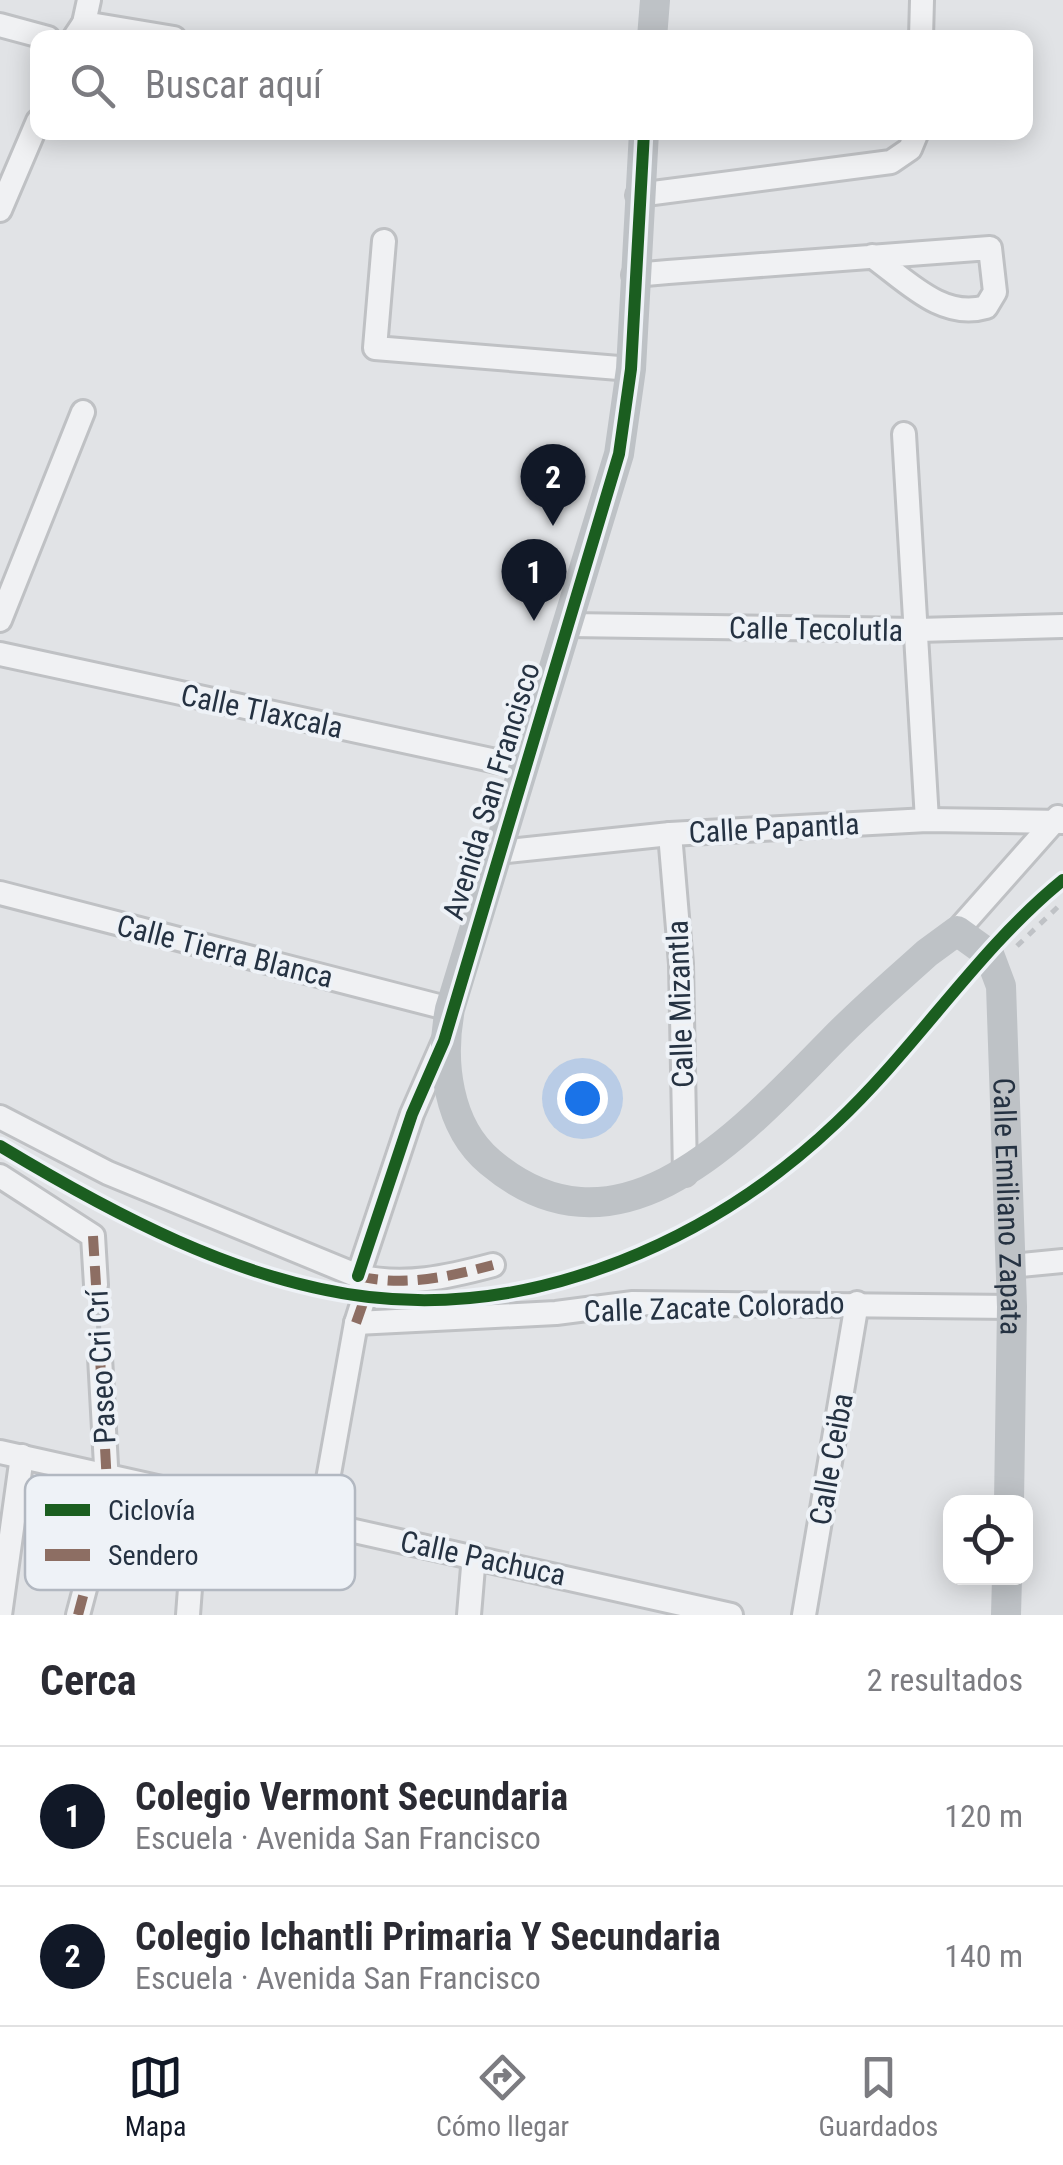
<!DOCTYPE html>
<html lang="es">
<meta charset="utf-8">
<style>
:root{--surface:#fff;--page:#f2f2f3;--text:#2b2b33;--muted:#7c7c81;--line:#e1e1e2;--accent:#111827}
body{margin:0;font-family:"Roboto Condensed",sans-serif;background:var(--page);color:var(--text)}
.controls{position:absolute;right:30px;bottom:30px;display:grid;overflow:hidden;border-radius:20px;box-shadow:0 5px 25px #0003}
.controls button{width:90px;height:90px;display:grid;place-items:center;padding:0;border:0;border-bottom:2px solid var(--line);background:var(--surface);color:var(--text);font:50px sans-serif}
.you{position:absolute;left:582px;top:1098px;width:35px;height:35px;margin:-25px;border:8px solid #fff;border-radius:50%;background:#1a73e8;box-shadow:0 0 0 15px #1a73e833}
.badge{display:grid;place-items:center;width:65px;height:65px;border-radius:50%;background:var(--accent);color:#fff;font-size:32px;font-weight:700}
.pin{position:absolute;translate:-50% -82px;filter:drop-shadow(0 2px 5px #0008)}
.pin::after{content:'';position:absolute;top:52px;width:35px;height:30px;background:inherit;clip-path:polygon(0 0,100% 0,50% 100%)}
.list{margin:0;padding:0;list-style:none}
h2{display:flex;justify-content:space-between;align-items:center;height:130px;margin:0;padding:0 40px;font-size:42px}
h2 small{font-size:32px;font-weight:400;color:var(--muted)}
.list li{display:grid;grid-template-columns:65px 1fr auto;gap:30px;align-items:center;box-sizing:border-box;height:140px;padding:0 40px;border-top:2px solid var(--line)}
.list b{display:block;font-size:38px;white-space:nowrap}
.list p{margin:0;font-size:32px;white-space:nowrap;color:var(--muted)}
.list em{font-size:32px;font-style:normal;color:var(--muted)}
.icon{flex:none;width:55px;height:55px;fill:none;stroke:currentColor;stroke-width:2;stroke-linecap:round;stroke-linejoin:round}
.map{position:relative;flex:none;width:1063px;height:1615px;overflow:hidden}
.search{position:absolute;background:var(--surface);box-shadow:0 5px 25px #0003;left:30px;right:30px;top:30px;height:110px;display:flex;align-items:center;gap:25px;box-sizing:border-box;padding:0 35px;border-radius:20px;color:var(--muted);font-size:38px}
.sheet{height:410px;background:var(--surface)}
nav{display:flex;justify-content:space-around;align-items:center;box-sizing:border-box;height:140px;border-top:2px solid var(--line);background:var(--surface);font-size:28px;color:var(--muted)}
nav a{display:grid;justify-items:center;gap:5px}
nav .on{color:var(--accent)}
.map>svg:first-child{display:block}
</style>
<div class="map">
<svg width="1063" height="1615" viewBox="0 0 1063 1615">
<rect width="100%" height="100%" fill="#e1e3e6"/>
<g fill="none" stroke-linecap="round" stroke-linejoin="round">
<!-- street casing -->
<g stroke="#bfc1c4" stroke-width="28">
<g id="street">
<path d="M84 23 174 38"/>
<path d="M0 25 48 38"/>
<path d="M74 38 84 23 89 0"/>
<path d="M921 38 922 0"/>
<path d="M638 195 891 162 910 149 917 132"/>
<path d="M0 210 38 121"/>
<path d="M384 241 375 348 631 369"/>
<path d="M634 275 668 272 990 248 995 292 986 307C942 320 907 281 872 256"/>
<path d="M904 434 927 820"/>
<path d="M0 620 83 412"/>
<path d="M569 625 918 630 1063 626"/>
<path d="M0 654 524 767"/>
<path d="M670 834 681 964 685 1174"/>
<path d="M498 852 670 834 927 820 1063 822"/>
<path d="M0 893 450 1009"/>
<path d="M957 931 1058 817"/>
<path d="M0 1117 108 1173 358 1276C404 1287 448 1277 493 1265"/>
<path d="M0 1176 93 1236 96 1285"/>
<path d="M1011 1266 1063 1261"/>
<path d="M358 1276 412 1114 444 1041"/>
<path d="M356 1323 556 1313 633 1303 1012 1307"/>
<path d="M0 1452 731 1615"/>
<path d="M320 1524 356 1323 370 1279"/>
<path d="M0 1615 22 1456"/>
<path d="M78 1615 108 1502 100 1357"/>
<path d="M188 1615 197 1495"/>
<path d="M469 1615 474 1555"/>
<path d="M804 1615 857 1303"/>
</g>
</g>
<!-- path -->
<g stroke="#bfc2c6" stroke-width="5" stroke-dasharray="8 8" stroke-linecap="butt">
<path d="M1017 946 1063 902"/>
<path d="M98 1308 99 1337"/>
</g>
<!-- street -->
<use href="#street" stroke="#f0f1f3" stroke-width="22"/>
<!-- secondary -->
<g stroke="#bec2c6" stroke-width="30">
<path d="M652 38 655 0"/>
<path id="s1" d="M644 132 631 369 619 454 450 1009C440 1061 447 1126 490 1162 620 1272 743 1131 832 1041 862 1010 895 982 927 953L957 931 989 954 1001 986 1012 1307 1009 1502"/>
<path d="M1006 1615 1007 1578"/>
</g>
<!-- quiet -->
<g stroke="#8d6e63" stroke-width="10" stroke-dasharray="20 10" stroke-linecap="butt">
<path d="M93 1236 96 1285"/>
<path d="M358 1276C404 1287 448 1277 493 1265"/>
<path d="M356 1323 368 1289"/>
<path d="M78 1615 108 1502 100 1357"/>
</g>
<!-- cycleway casing -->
<g stroke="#eef2f7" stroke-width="19">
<g id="cycleway">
<path d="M0 1146C111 1213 239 1282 369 1297 540 1317 714 1239 836 1123 917 1047 977 950 1063 880"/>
<path d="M358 1276 412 1114 444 1041 619 454 631 369 644 132"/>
</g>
</g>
<!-- cycleway -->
<use href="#cycleway" stroke="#1b5e20" stroke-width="12"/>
</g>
<g text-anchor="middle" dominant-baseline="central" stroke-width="8" stroke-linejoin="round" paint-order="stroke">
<!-- street labels -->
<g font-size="30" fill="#253242" stroke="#eef2f7">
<text transform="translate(816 629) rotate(1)">Calle Tecolutla</text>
<text transform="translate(262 711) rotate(12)">Calle Tlaxcala</text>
<text transform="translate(491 791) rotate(-73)">Avenida San Francisco</text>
<text transform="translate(774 828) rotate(-3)">Calle Papantla</text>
<text transform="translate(225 951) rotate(14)">Calle Tierra Blanca</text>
<text transform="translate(680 1004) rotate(-92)">Calle Mizantla</text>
<text stroke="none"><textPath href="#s1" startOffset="1938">Calle Emiliano Zapata</textPath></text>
<text transform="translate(714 1307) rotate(-2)">Calle Zacate Colorado</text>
<text transform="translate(101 1367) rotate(-93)">Paseo Cri Crí</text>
<text transform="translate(831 1459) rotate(-80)">Calle Ceiba</text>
<text transform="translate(483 1558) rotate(12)">Calle Pachuca</text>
</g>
</g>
<!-- legend -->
<rect x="25" y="1475" width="330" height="115" rx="15" fill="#eef2f7" stroke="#b2b8c1" stroke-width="2.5"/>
<rect x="45" y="1504" width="45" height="12" fill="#1b5e20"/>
<rect x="45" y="1549" width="45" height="12" fill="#8d6e63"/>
<g font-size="28" fill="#253242">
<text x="108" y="1520">Ciclovía</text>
<text x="108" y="1565">Sendero</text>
</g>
</svg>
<div class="controls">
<button><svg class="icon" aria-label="locate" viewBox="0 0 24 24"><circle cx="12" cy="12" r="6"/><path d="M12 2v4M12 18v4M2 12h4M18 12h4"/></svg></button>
</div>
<div class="you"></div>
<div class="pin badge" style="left:534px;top:621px">1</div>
<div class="pin badge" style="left:553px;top:526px">2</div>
<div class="search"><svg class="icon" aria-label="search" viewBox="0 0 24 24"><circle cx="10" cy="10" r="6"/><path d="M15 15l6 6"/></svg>Buscar aquí</div>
</div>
<section class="sheet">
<h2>Cerca<small>2 resultados</small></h2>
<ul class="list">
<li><span class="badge">1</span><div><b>Colegio Vermont Secundaria</b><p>Escuela · Avenida San Francisco</p></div><em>120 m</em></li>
<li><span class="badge">2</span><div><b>Colegio Ichantli Primaria Y Secundaria</b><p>Escuela · Avenida San Francisco</p></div><em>140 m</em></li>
</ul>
</section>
<nav>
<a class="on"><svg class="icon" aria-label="map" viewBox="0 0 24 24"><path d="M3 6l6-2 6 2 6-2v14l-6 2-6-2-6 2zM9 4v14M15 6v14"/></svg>Mapa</a>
<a><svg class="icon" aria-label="directions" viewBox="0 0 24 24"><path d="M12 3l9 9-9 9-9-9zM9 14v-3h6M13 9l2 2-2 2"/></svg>Cómo llegar</a>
<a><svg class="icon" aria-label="saved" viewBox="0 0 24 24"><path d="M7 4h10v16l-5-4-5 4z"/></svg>Guardados</a>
</nav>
